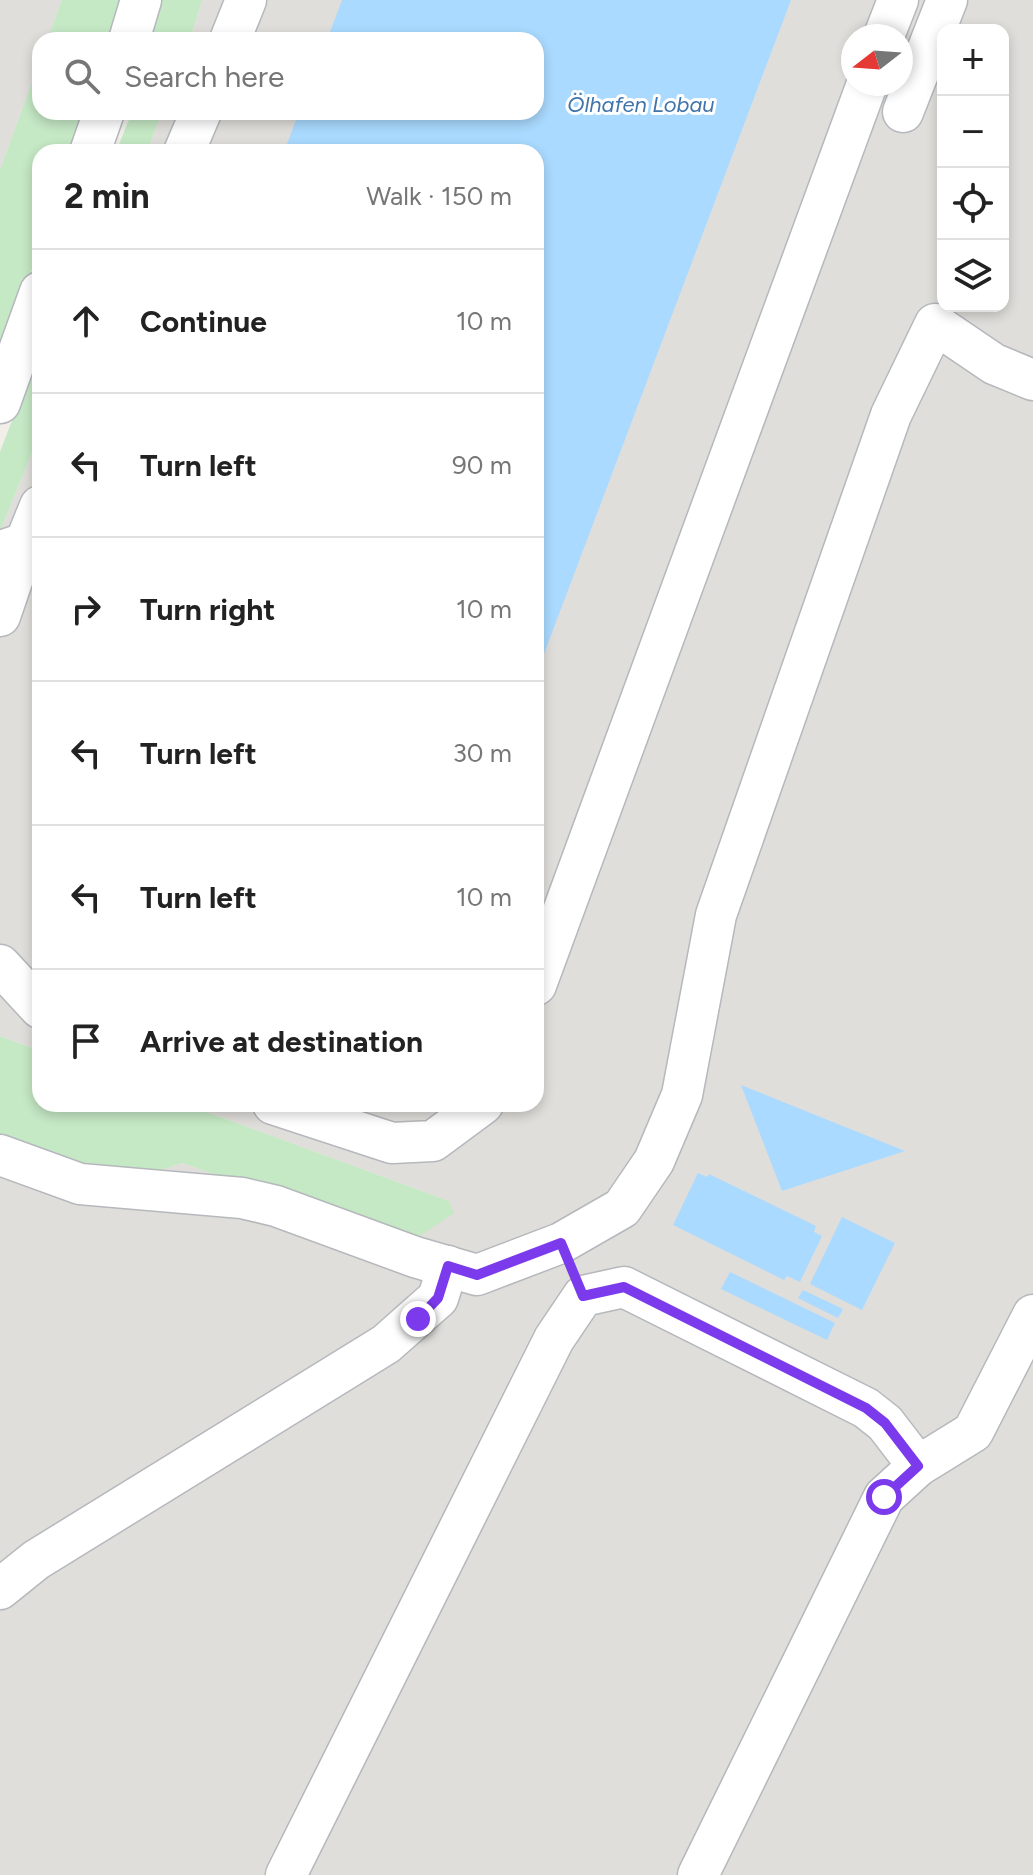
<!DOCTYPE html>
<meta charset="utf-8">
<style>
:root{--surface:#fff;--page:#f6f6f6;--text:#222;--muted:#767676;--line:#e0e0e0}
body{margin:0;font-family:Figtree,sans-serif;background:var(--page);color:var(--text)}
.controls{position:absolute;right:24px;top:24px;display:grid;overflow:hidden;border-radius:16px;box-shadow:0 4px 12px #0003}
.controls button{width:72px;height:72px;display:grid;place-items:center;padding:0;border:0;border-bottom:2px solid var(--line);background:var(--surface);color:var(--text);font:40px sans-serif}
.compass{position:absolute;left:841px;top:24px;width:72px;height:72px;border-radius:50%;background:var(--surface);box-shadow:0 4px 12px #0003;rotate:253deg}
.stop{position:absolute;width:24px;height:24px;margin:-18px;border:6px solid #7c3aed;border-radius:50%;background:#fff}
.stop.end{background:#7c3aed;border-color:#fff;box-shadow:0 2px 8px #0008}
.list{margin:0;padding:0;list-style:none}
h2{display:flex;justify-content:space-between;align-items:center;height:104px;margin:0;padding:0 32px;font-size:34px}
h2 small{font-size:26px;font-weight:400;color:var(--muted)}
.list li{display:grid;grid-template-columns:52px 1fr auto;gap:24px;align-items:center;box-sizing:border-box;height:144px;padding:0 32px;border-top:2px solid var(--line)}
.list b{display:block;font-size:30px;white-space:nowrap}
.list em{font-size:26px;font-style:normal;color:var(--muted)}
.icon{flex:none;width:44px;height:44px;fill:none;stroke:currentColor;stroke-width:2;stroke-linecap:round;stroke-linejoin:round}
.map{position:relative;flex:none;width:1033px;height:1875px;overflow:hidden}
.search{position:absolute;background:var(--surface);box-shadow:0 4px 12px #0003;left:32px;top:32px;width:512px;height:88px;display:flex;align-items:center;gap:20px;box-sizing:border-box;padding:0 28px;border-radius:24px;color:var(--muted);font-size:30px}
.panel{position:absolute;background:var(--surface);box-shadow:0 4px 12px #0003;left:32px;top:144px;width:512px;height:968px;border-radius:24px}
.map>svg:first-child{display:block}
</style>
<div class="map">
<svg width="1033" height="1875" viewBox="0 0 1033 1875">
<rect width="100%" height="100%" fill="#f1efe8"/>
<!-- industrial -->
<g fill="#e0deda" fill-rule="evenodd">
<path d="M0 0H62L47 40H40V60L0 170Z"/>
<path d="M202 0H1033V1875H0V1134L126 1181 182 1163 410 1243 449 1201 185 1104H536V152H147L162 112H536V40H190ZM943 30H1003V306H943ZM853 36H901V84H853Z"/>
<path d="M40 433V1051L0 1036V531Z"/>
</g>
<!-- green -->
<g fill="#c5e8c5">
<path d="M62 0H127L113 40H47Z"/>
<path d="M154 0H202L190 40H142Z"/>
<path d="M40 60V112H88L74 152H40V247L0 360V170Z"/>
<path d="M132 112H162L147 152H116Z"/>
<path d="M40 348V433L0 531V452Z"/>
<path d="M0 1036 40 1051V1104H185L449 1201 454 1213 410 1243 182 1163 126 1181 0 1134Z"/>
</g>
<!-- water -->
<g fill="#aadaff">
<path d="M342 0H791L536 675V152H284L299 112H536V40H327Z"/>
<path d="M741 1085 905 1151 782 1191Z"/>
<path d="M698 1173 707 1177 709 1174 816 1226 814 1232 822 1236 800 1282 787 1276 784 1280 673 1225Z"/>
<path d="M842 1217 895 1243 862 1310 810 1284Z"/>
<path d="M730 1272 835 1323 827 1340 721 1289Z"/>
<path d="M803 1290 843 1309 838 1318 798 1298Z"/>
</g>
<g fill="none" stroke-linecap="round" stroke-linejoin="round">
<!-- minor casing -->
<g stroke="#b5b8bc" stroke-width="43">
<g id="minor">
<path d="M884 36 898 0"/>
<path d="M129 40 141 0"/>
<path d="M230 40 246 0"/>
<path d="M903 112 947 0"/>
<path d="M90 152 104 112"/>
<path d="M184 152 201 112"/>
<path d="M0 403 40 292"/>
<path d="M2 557 7 549 25 543 40 506"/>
<path d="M0 616 25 543"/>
<path d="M0 965 40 1008"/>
<path d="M536 985 867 84"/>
<path d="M273 1104 392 1143 433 1141 483 1104"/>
<path d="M0 1155 80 1184 242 1198 276 1206 415 1257 477 1275 561 1243 622 1208 654 1161 682 1095 716 915 891 415 935 324 994 364 1033 380"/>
<path d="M0 1589 36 1560 386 1344 438 1298 448 1266"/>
<path d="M286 1875 554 1339 583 1296 624 1287 866 1408 885 1423 918 1466"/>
<path d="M698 1875 884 1497 918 1466 973 1432 1033 1315"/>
</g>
</g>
<!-- minor -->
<use href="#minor" stroke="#fff" stroke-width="40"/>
</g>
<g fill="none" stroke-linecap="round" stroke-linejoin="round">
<!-- route -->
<path stroke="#7c3aed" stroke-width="10" d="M418 1319 438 1298 448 1266 477 1275 561 1243 583 1296 624 1287 866 1408 885 1423 918 1466 884 1497"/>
</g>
<g text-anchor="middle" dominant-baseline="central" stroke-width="6" stroke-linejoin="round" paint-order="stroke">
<!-- water labels -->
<g font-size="22" font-style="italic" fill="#4174aa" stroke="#fff">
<text x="641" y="104">Ölhafen Lobau</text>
</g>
</g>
</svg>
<div class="controls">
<button>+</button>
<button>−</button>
<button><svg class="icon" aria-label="locate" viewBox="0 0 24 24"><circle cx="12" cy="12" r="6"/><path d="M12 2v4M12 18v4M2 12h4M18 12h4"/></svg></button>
<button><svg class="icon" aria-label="layers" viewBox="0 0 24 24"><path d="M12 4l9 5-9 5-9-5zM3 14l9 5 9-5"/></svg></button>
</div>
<svg class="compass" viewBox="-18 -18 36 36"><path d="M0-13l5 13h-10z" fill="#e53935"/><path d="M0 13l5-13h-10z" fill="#767676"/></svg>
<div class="stop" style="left:884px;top:1497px"></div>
<div class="stop end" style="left:418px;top:1319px"></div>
<div class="search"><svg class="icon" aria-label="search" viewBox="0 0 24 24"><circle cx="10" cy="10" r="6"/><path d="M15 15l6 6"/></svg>Search here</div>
<section class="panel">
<h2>2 min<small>Walk · 150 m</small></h2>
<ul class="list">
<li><svg class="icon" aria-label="ahead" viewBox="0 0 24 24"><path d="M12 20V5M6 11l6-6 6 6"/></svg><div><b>Continue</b></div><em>10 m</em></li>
<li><svg class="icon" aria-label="left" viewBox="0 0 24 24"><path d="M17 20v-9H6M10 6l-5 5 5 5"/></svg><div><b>Turn left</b></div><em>90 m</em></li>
<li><svg class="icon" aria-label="right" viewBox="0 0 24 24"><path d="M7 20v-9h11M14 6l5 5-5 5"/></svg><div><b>Turn right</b></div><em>10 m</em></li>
<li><svg class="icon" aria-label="left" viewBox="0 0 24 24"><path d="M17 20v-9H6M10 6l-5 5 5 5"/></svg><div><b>Turn left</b></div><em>30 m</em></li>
<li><svg class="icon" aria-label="left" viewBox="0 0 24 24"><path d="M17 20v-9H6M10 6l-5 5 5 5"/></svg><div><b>Turn left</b></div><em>10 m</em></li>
<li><svg class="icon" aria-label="arrive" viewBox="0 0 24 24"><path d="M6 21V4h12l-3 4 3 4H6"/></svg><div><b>Arrive at destination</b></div></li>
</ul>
</section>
</div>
